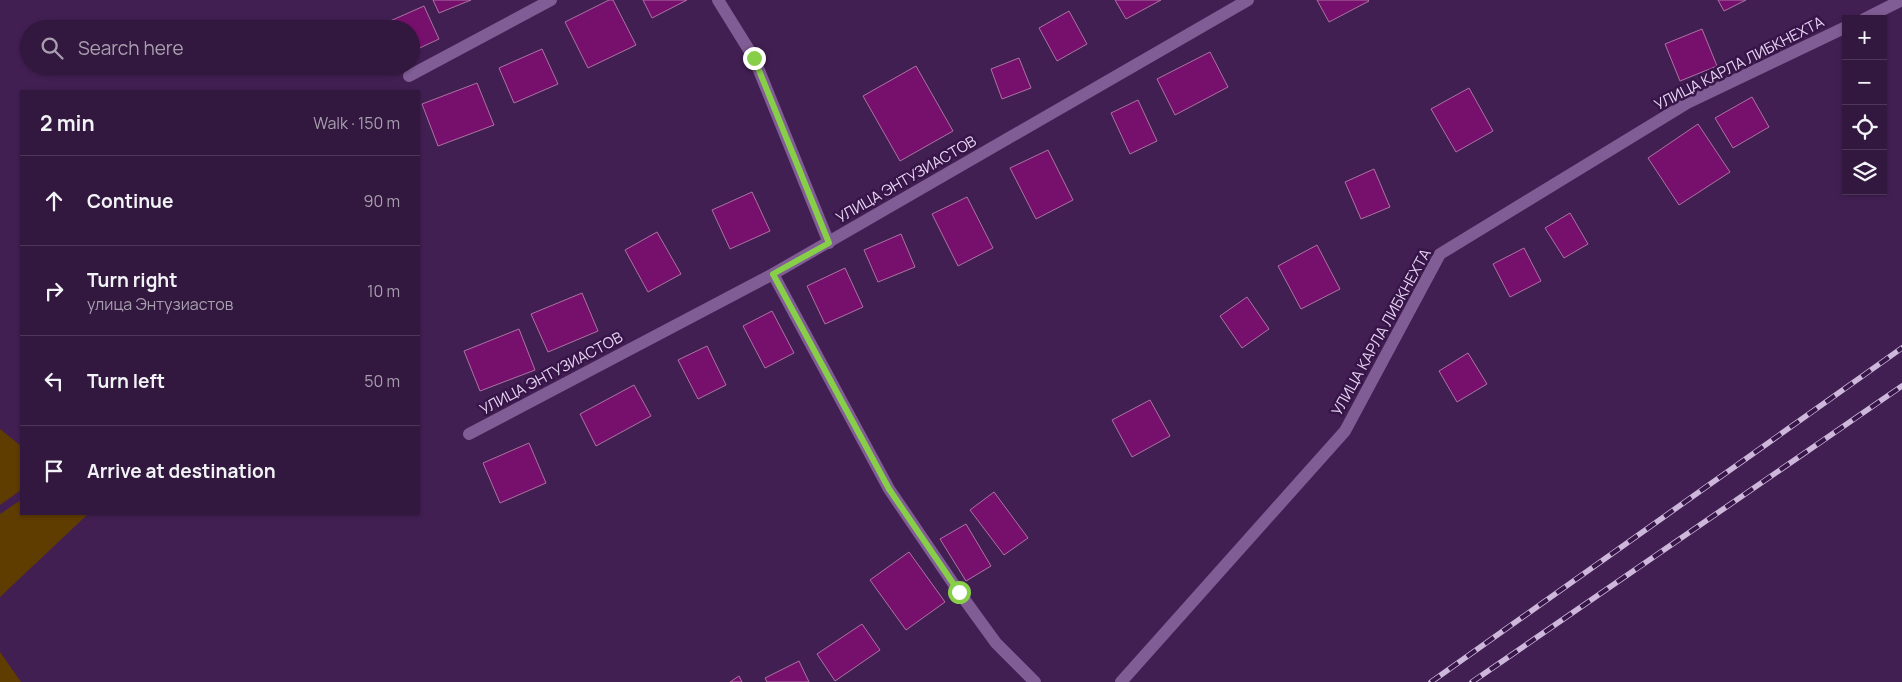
<!DOCTYPE html>
<meta charset="utf-8">
<style>
:root{--surface:#32173e;--page:#3d2449;--text:#f1f3f6;--muted:#a89fb0;--line:#4d3658}
body{margin:0;font-family:Manrope,sans-serif;background:var(--page);color:var(--text)}
.controls{position:absolute;right:15px;top:15px;display:grid;overflow:hidden;border-radius:0px;box-shadow:0 1px 4px #0004}
.controls button{width:45px;height:45px;display:grid;place-items:center;padding:0;border:0;border-bottom:1px solid var(--line);background:var(--surface);color:var(--text);font:25px sans-serif}
.stop{position:absolute;width:15px;height:15px;margin:-11px;border:4px solid #88cf49;border-radius:50%;background:#fff}
.stop.end{background:#88cf49;border-color:#fff;box-shadow:0 1px 5px #0008}
.list{margin:0;padding:0;list-style:none}
h2{display:flex;justify-content:space-between;align-items:center;height:65px;margin:0;padding:0 20px;font-size:21px}
h2 small{font-size:16px;font-weight:400;color:var(--muted)}
.list li{display:grid;grid-template-columns:32px 1fr auto;gap:15px;align-items:center;box-sizing:border-box;height:90px;padding:0 20px;border-top:1px solid var(--line)}
.list b{display:block;font-size:19px;white-space:nowrap}
.list p{margin:0;font-size:16px;white-space:nowrap;color:var(--muted)}
.list em{font-size:16px;font-style:normal;color:var(--muted)}
.icon{flex:none;width:28px;height:28px;fill:none;stroke:currentColor;stroke-width:2;stroke-linecap:round;stroke-linejoin:round}
.map{position:relative;flex:none;width:1902px;height:682px;overflow:hidden}
.search{position:absolute;background:var(--surface);box-shadow:0 1px 4px #0004;left:20px;top:20px;width:400px;height:55px;display:flex;align-items:center;gap:12px;box-sizing:border-box;padding:0 18px;border-radius:28px;color:var(--muted);font-size:19px}
.panel{position:absolute;background:var(--surface);box-shadow:0 1px 4px #0004;left:20px;top:90px;width:400px;height:425px;border-radius:0px}
.map>svg:first-child{display:block}
</style>
<div class="map">
<svg width="1902" height="682" viewBox="0 0 1902 682">
<rect width="100%" height="100%" fill="#421f53"/>
<!-- green -->
<g fill="#5f3c00">
<path d="M0 429 21 446V490L0 505Z"/>
<path d="M21 500V514H88L0 597V514Z"/>
<path d="M0 652 21 682H0Z"/>
</g>
<!-- building -->
<g fill="#77106d" stroke="#ab73a1">
<path d="M433 0H471L439 13Z"/>
<path d="M609 0H613L636 45 588 68 565 22Z"/>
<path d="M643 0H687L652 18Z"/>
<path d="M1115 0H1161L1126 19Z"/>
<path d="M1317 0H1368L1369 1 1329 22Z"/>
<path d="M1718 0H1746L1724 11Z"/>
<path d="M424 6 439 39 411 52V29H383L381 25Z"/>
<path d="M1069 11 1087 44 1057 61 1039 28Z"/>
<path d="M1702 29 1717 66 1680 81 1665 44Z"/>
<path d="M542 49 558 84 514 103 499 68Z"/>
<path d="M1210 52 1228 87 1175 115 1157 79Z"/>
<path d="M1019 58 1031 88 1002 99 991 69Z"/>
<path d="M916 66 953 131 900 161 863 96Z"/>
<path d="M477 83 494 125 438 146 422 104Z"/>
<path d="M1469 88 1493 131 1456 152 1431 109Z"/>
<path d="M1752 97 1769 127 1733 148 1715 118Z"/>
<path d="M1138 100 1157 141 1130 154 1111 113Z"/>
<path d="M1698 124 1730 172 1679 205 1648 158Z"/>
<path d="M1048 150 1073 200 1036 219 1010 168Z"/>
<path d="M1374 169 1390 207 1361 219 1345 182Z"/>
<path d="M752 192 770 231 730 249 712 210Z"/>
<path d="M967 197 993 248 958 266 932 214Z"/>
<path d="M1570 213 1588 244 1564 258 1545 228Z"/>
<path d="M657 232 681 274 648 292 625 250Z"/>
<path d="M901 234 915 267 878 282 864 250Z"/>
<path d="M1317 245 1340 289 1301 309 1278 266Z"/>
<path d="M1524 248 1541 281 1510 297 1493 264Z"/>
<path d="M845 268 863 307 825 324 807 286Z"/>
<path d="M582 293 598 331 548 352 531 314Z"/>
<path d="M1247 297 1269 329 1242 348 1220 316Z"/>
<path d="M772 311 794 353 765 368 743 326Z"/>
<path d="M519 329 535 370 480 391 464 351Z"/>
<path d="M707 346 726 385 698 399 678 360Z"/>
<path d="M1468 353 1487 384 1457 402 1439 371Z"/>
<path d="M634 385 651 416 596 446 580 414Z"/>
<path d="M1150 400 1170 436 1132 457 1112 420Z"/>
<path d="M529 443 546 483 500 503 483 463Z"/>
<path d="M994 492 1028 538 1004 555 970 510Z"/>
<path d="M966 524 991 566 966 581 940 539Z"/>
<path d="M909 552 945 602 906 630 870 580Z"/>
<path d="M862 624 880 650 835 681 817 654Z"/>
<path d="M799 661 809 682H767L765 678Z"/>
<path d="M739 676 742 682H730Z"/>
</g>
<g fill="none" stroke-linecap="round" stroke-linejoin="round">
<!-- minor -->
<g stroke="#815d96" stroke-width="12">
<path d="M718 0 754 58 829 243"/>
<path d="M1864 19 1902 0"/>
<path d="M409 76 551 0"/>
<path d="M773 274 889 489 959 592 996 643 1035 682"/>
<path d="M469 434 773 274 1248 0"/>
<path d="M1121 682 1345 431 1440 254 1689 102 1846 27"/>
</g>
<!-- rail casing -->
<g stroke="#cdb7da" stroke-width="5.5">
<g id="rail">
<path d="M1431 682 1902 348"/>
<path d="M1472 682 1902 386"/>
</g>
</g>
<!-- rail -->
<use href="#rail" stroke="#371548" stroke-width="4" stroke-dasharray="11" stroke-linecap="butt"/>
</g>
<g fill="none" stroke-linecap="round" stroke-linejoin="round">
<!-- route -->
<path stroke="#88cf49" stroke-width="6" d="M754 58 829 243 773 274 889 489 959 592"/>
</g>
<g text-anchor="middle" dominant-baseline="central" stroke-width="5" stroke-linejoin="round" paint-order="stroke">
<!-- street labels -->
<g font-size="15" fill="#e8d5f4" stroke="#371548">
<text transform="translate(1739 63) rotate(-27)">УЛИЦА КАРЛА ЛИБКНЕХТА</text>
<text transform="translate(906 179) rotate(-30)">УЛИЦА ЭНТУЗИАСТОВ</text>
<text transform="translate(1381 332) rotate(-61)">УЛИЦА КАРЛА ЛИБКНЕХТА</text>
<text transform="translate(551 373) rotate(-28)">УЛИЦА ЭНТУЗИАСТОВ</text>
</g>
</g>
</svg>
<div class="controls">
<button>+</button>
<button>−</button>
<button><svg class="icon" aria-label="locate" viewBox="0 0 24 24"><circle cx="12" cy="12" r="6"/><path d="M12 2v4M12 18v4M2 12h4M18 12h4"/></svg></button>
<button><svg class="icon" aria-label="layers" viewBox="0 0 24 24"><path d="M12 4l9 5-9 5-9-5zM3 14l9 5 9-5"/></svg></button>
</div>
<div class="stop" style="left:959px;top:592px"></div>
<div class="stop end" style="left:754px;top:58px"></div>
<div class="search"><svg class="icon" aria-label="search" viewBox="0 0 24 24"><circle cx="10" cy="10" r="6"/><path d="M15 15l6 6"/></svg>Search here</div>
<section class="panel">
<h2>2 min<small>Walk · 150 m</small></h2>
<ul class="list">
<li><svg class="icon" aria-label="ahead" viewBox="0 0 24 24"><path d="M12 20V5M6 11l6-6 6 6"/></svg><div><b>Continue</b></div><em>90 m</em></li>
<li><svg class="icon" aria-label="right" viewBox="0 0 24 24"><path d="M7 20v-9h11M14 6l5 5-5 5"/></svg><div><b>Turn right</b><p>улица Энтузиастов</p></div><em>10 m</em></li>
<li><svg class="icon" aria-label="left" viewBox="0 0 24 24"><path d="M17 20v-9H6M10 6l-5 5 5 5"/></svg><div><b>Turn left</b></div><em>50 m</em></li>
<li><svg class="icon" aria-label="arrive" viewBox="0 0 24 24"><path d="M6 21V4h12l-3 4 3 4H6"/></svg><div><b>Arrive at destination</b></div></li>
</ul>
</section>
</div>
